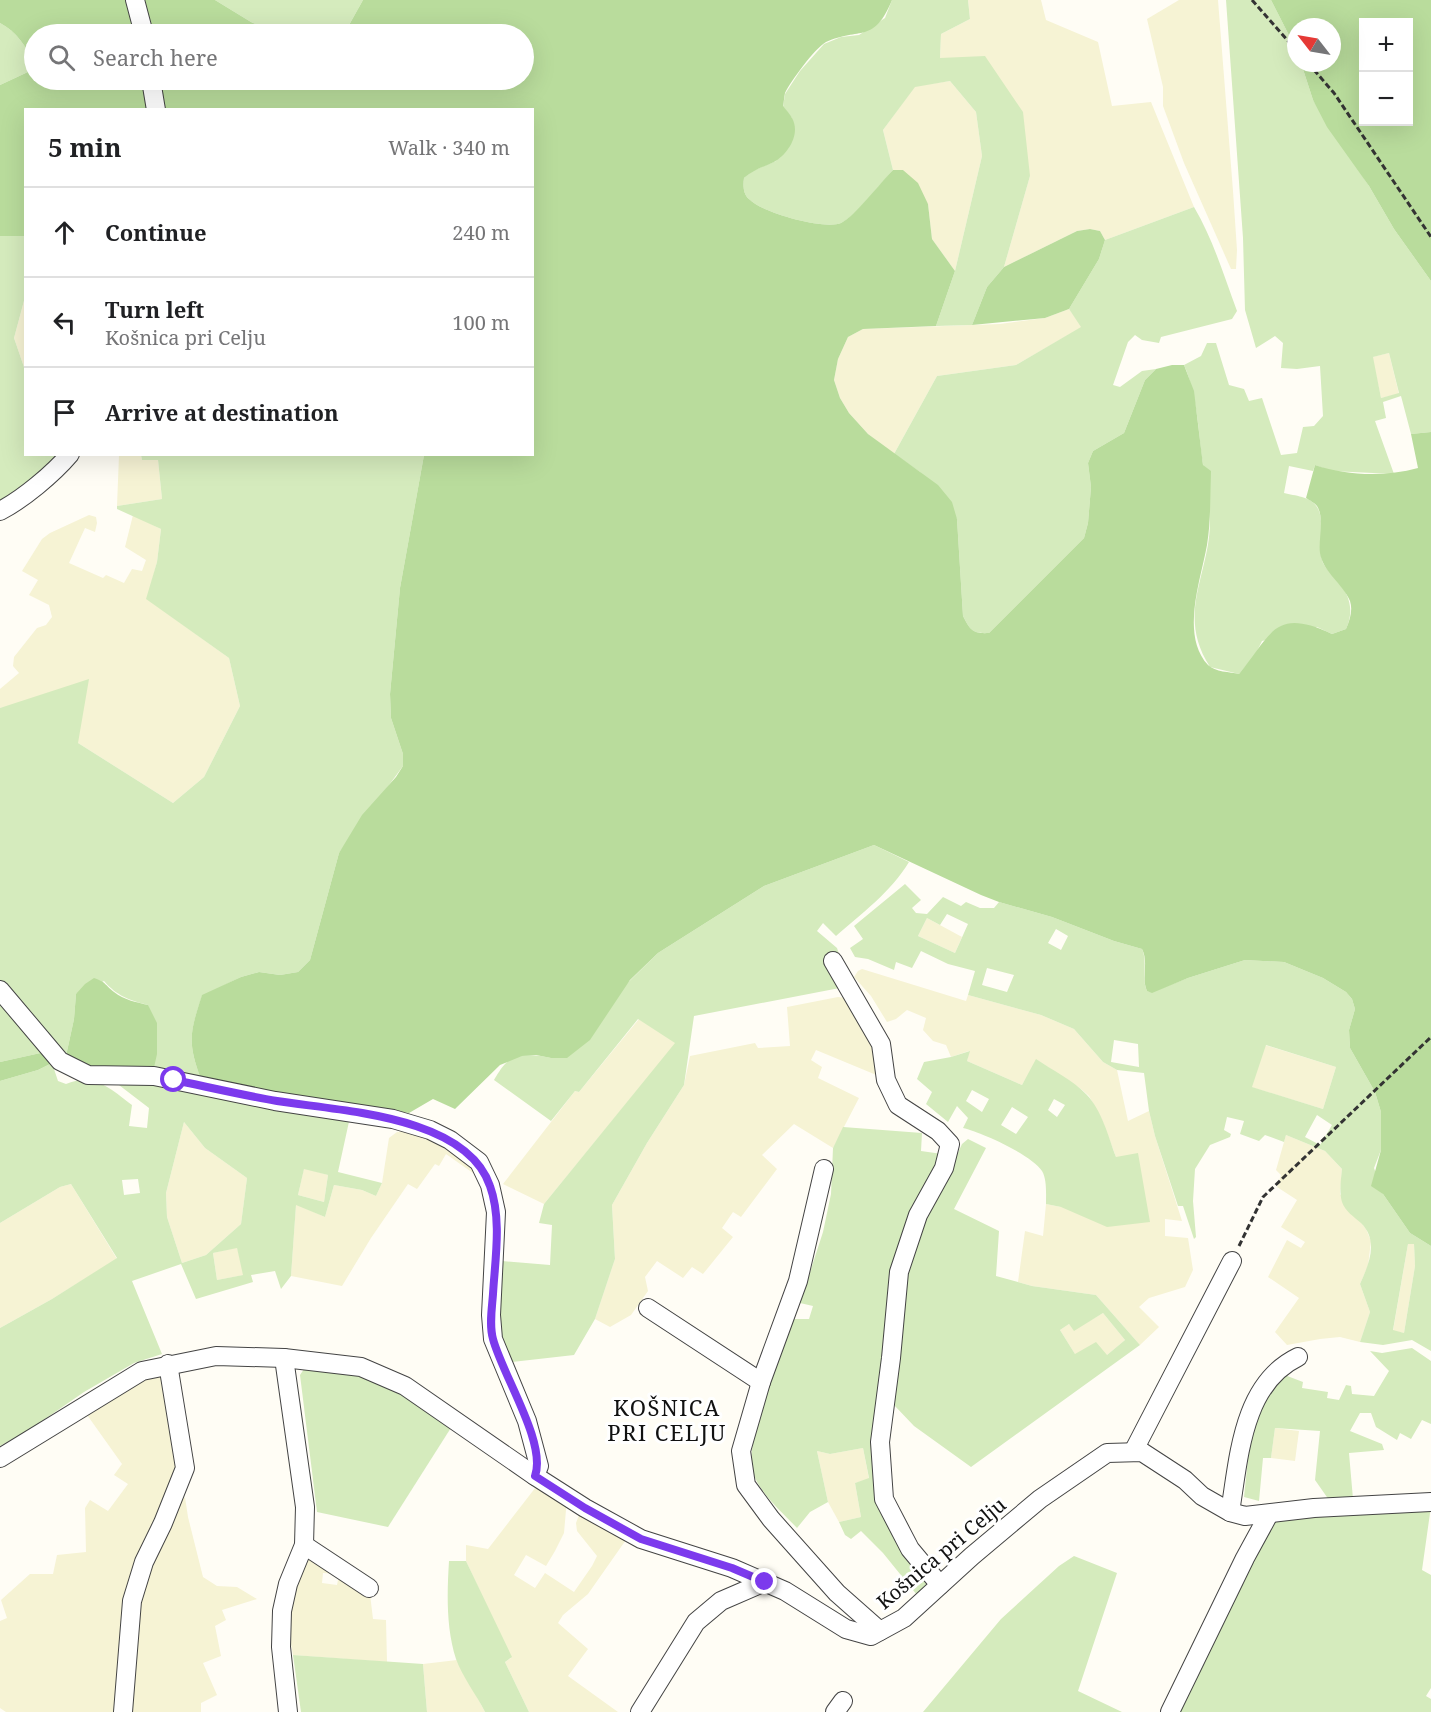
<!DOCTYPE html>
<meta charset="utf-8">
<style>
:root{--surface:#fff;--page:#f6f6f6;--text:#202124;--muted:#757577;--line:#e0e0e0}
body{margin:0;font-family:"Noto Serif",serif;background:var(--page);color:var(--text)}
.controls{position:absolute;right:18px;top:18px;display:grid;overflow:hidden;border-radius:0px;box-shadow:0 6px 24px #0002}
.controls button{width:54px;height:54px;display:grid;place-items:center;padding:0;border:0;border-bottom:2px solid var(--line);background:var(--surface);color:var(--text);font:30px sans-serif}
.compass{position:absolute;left:1287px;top:18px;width:54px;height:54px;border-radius:50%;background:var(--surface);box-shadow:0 6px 24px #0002;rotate:301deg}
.stop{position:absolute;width:18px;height:18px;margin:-14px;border:4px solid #7c3aed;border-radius:50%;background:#fff}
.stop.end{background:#7c3aed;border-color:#fff;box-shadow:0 2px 6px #0008}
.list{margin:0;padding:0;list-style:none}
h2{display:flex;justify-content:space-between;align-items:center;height:78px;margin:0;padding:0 24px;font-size:26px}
h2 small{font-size:20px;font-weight:400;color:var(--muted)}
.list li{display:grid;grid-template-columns:39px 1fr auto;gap:18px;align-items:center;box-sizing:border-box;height:90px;padding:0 24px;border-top:2px solid var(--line)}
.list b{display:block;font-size:22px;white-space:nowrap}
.list p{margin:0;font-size:20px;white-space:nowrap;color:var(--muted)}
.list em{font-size:20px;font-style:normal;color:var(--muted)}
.icon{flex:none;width:33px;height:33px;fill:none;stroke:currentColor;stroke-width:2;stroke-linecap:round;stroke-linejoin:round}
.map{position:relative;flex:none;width:1431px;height:1712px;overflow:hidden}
.search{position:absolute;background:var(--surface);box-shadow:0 6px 24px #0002;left:24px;top:24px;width:510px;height:66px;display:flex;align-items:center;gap:15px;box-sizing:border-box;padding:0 21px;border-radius:33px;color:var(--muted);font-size:22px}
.panel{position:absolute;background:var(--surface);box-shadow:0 6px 24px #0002;left:24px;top:108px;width:510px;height:348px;border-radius:0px}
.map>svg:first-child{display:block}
</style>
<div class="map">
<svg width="1431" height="1712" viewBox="0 0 1431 1712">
<rect width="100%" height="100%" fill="#fffdf5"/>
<!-- farmland -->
<g fill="#f6f3d4">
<path d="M968 0H1041L1046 20 1098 42 1112 106 1151 102 1194 207 1105 240 1100 231 1090 229 1077 231 1004 267 1030 176 940 58 941 34 970 19Z"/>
<path d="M1179 0H1218L1233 191 1237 250 1236 269H1231L1184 163 1163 106V87L1147 19Z"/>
<path d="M950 81 976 112 982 156 955 271 932 239 928 204 903 170H893L883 130 915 86Z"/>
<path d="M25 297V370L14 338Z"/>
<path d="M1069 309 1082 327 1016 365 937 376 894 454 868 434 849 413 840 398 834 380 838 359 848 337 863 329 1000 324 1045 318Z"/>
<path d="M1389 353 1399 394 1381 398 1372 357Z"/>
<path d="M119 455H141L142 460H158L162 499 117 506Z"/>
<path d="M89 515 96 517 97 523 95 532 85 528 69 563 103 578 106 575 124 583 132 569 142 571 146 560 125 547 133 515 161 529 157 562 147 599 229 658 240 706 204 777 173 803 78 743 10 706 0 708V689L19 673 13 666 14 657 37 628 46 625 52 617 49 605 29 595 38 580 22 571 42 539 50 533Z"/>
<path d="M927 918 962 937 955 953 918 936Z"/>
<path d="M862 969 966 1001 968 995 1041 1015 1074 1029 1103 1062 1117 1070 1128 1121 1149 1111 1155 1136 1182 1221 1165 1219V1236L1188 1238 1193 1270 1185 1287 1149 1298 1139 1307 1159 1327 1140 1345 1096 1295 1032 1286 1018 1282 1025 1231 1043 1236 1046 1204 1061 1207 1116 1157 1102 1120 1089 1096 1081 1089 1037 1060 1022 1085 967 1061 969 1051 951 1057 946 1045 933 1041 923 1030 926 1018 907 1010 896 1019 887 1022 871 996 854 977 858 971Z"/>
<path d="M838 997 854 999 886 1079 816 1050 811 1060 822 1067 818 1078 859 1098 833 1148 794 1124 762 1155 777 1169 741 1217 733 1212 722 1228 733 1237 703 1274 692 1267 683 1278 657 1261 645 1277 648 1291 631 1315 610 1327 595 1319 615 1259 612 1205 647 1143 684 1085 690 1056 755 1043 758 1048 790 1046 787 1007Z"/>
<path d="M639 1019 676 1043 544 1204 503 1184 575 1091 579 1092Z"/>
<path d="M1265 1045 1336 1067 1323 1109 1251 1087Z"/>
<path d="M184 1122 205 1148 247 1178 241 1224 206 1255 182 1263 167 1217 166 1193Z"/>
<path d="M412 1130 431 1136 476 1170 473 1173 446 1154 439 1166 435 1164 417 1189 408 1184 371 1238 342 1286 291 1276 296 1204 325 1217 334 1185 362 1190 376 1196 382 1183 389 1138 397 1132Z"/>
<path d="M1286 1135 1325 1151 1342 1169 1340 1194 1366 1229 1371 1241 1368 1266 1360 1284 1370 1312 1360 1342 1340 1337 1320 1339 1287 1345 1275 1332 1299 1298 1268 1277 1287 1240 1301 1248 1305 1242 1281 1227 1297 1200 1277 1187 1281 1175 1276 1170Z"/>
<path d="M304 1168 328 1175 324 1202 298 1195Z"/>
<path d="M71 1184 117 1259 52 1299 0 1328V1223L60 1187Z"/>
<path d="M1408 1244H1414L1415 1266 1404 1333 1393 1331Z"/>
<path d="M237 1247 244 1275 217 1280 213 1253Z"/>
<path d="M1103 1313 1125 1340 1107 1355 1075 1354 1060 1330 1069 1324 1074 1330Z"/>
<path d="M160 1372 164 1376 181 1468 151 1535 117 1712H6L0 1708V1621L7 1618 1 1600 30 1574H53L57 1555 86 1552 85 1508 90 1500 108 1511 128 1484 114 1475 122 1464 85 1412 138 1381Z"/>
<path d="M1275 1428 1299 1431 1295 1461 1271 1458Z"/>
<path d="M863 1448 869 1479 855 1483 861 1517 839 1522 828 1502 817 1451 830 1454Z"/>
<path d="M539 1483 566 1502V1510L564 1533 555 1551 546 1566 526 1555 514 1575 535 1588 545 1573 574 1592 592 1566 597 1556 577 1531 576 1523 579 1515 582 1513 628 1537 588 1594 563 1615 558 1623 588 1649 568 1676 618 1712H529L505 1662 511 1658 466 1561V1545L488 1549Z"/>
<path d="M185 1497 188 1517 203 1577 217 1586 237 1587 257 1599 222 1610 226 1620 215 1626 221 1656 203 1663 217 1695 201 1703V1712H126L138 1598 174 1509Z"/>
<path d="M310 1557 339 1574 323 1573 322 1583 337 1585 338 1580 349 1573 369 1586 373 1619 386 1620 387 1662 293 1655 286 1617 304 1563Z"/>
<path d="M457 1660 485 1712H427L423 1664Z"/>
</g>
<!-- green -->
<g fill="#d5ebbd" fill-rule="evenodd">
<path d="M215 0H363L344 34H277L251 22Z"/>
<path d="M892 0H968L970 19 941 34 940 58 985 56 1023 112 1030 176 1004 267 987 287 972 325 936 326 955 271 982 156 976 112 950 81 915 87 883 130 893 170C882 182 854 218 841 223 824 230 762 213 749 199 743 194 743 185 744 178L752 171 776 161 792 118 783 107 785 94 800 71 824 44 841 37 859 35 885 18Z"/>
<path d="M1226 0H1271L1296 49V63H1301L1313 100 1369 186 1394 229 1431 281V432L1411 434 1401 396 1383 402 1386 418 1375 421 1394 474 1331 471 1315 465 1313 471 1289 466 1284 493C1295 496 1310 496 1317 507 1326 521 1317 547 1323 563 1326 569 1331 573 1335 578 1349 593 1355 609 1346 629L1332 634 1317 627 1262 641 1255 655 1239 674 1210 667C1175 613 1211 573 1210 519 1210 501 1205 482 1203 464 1198 431 1198 397 1184 365L1201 356 1207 343H1216L1229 385 1244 389 1249 401 1262 398 1281 455 1297 453 1303 427 1314 426 1323 416 1320 366 1297 369 1281 368 1283 343 1275 336 1256 348 1245 310 1243 238ZM1389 353 1399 393 1381 398 1373 357Z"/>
<path d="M0 23C16 31 28 48 34 65L30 71 0 85Z"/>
<path d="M1194 207C1213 239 1224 276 1237 311L1232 319 1161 337 1159 343 1142 340 1135 335 1128 342 1113 385 1120 387 1142 371 1156 369 1145 380 1124 433 1093 451 1088 463 1091 487 1088 523 1084 538 989 633C973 634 970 630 963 616L957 519 920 472 894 454 937 376 1016 365 1081 327 1069 309 1099 259 1105 240Z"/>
<path d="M0 236H25V297L14 338 25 370 26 454 55 455 57 459 0 502Z"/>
<path d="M141 455H424L400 588 390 694 391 718 403 754V766L339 853 310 960 298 972 280 975 259 972 241 977 202 996C190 1032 187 1042 201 1079L153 1072 148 1005C129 1000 117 996 104 981L76 994 74 1019 66 1056 0 984V708L89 679 78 743 173 803 204 777 240 706 229 658 146 599 157 562 161 529 117 509V506L162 499 158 460H142Z"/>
<path d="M874 845 909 862C891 892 862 913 836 936L823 923 817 931 837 948 850 986 694 1016 684 1085 647 1143 612 1205 615 1259 595 1319 574 1355 512 1362 501 1344 499 1305 502 1261 550 1265 552 1225 539 1223 544 1204 675 1043 638 1019 579 1092 575 1091 551 1121 494 1080C497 1075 501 1068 505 1064 517 1052 537 1055 551 1058L658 953 764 886Z"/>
<path d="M905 884 921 900 912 908 916 913 927 914 943 897 961 906 966 902 980 908H994L999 902 1052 917 1114 941 1142 949C1148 962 1141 978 1147 991L1152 992 1188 978 1245 960 1284 962 1323 978 1346 992 1352 999 1355 1009 1349 1030 1350 1048 1375 1092 1381 1112V1150L1374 1168 1383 1194 1410 1233 1431 1246V1351L1412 1340 1383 1345 1360 1342 1370 1312 1360 1284C1369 1264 1379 1241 1361 1223 1354 1217 1345 1211 1342 1202 1339 1192 1341 1179 1342 1169L1325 1151 1286 1135 1284 1142 1265 1135 1259 1141 1240 1134 1244 1121 1227 1117 1224 1130 1231 1134 1230 1137 1210 1145 1195 1169 1193 1201 1196 1237 1194 1239 1183 1206H1178L1155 1136 1149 1111 1144 1073 1117 1070 1103 1062 1074 1029 1041 1015 968 995 975 971 948 964 921 951 912 968 896 962 894 970 868 959 855 957 850 948 863 939 854 926ZM947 914 968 924 955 953 918 936 927 918 940 925ZM1056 929 1068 936 1061 950 1048 943ZM987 968 1014 975 1007 992 982 985ZM1114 1040 1138 1044 1139 1067 1111 1062ZM1266 1045 1336 1067 1323 1109 1252 1087ZM1317 1115 1332 1125 1320 1145 1305 1137ZM1408 1244H1414L1415 1266 1404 1333 1393 1330Z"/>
<path d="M0 998 45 1052 0 1062Z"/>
<path d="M970 1051 967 1061 1022 1085 1036 1059C1052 1070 1073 1080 1086 1094 1102 1110 1108 1136 1116 1157L1138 1153 1150 1222 1107 1227 1061 1207 1046 1204C1046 1194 1047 1179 1042 1171 1032 1155 981 1132 963 1128L968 1118 957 1106 948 1122 926 1104 932 1092 917 1079 924 1062 951 1057ZM972 1090 989 1099 982 1112 966 1101ZM1054 1099 1065 1105 1057 1117 1048 1110ZM1012 1107 1028 1117 1016 1134 1001 1125Z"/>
<path d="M52 1063 58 1081 66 1084C94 1072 111 1089 132 1105L129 1126 147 1128 149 1108 115 1082 130 1081 350 1117 338 1172 382 1183 376 1196 362 1190 334 1185 325 1217 296 1205 291 1276 281 1289 275 1271 251 1275 253 1282 196 1299 181 1264 132 1281 162 1354 134 1363 84 1392 32 1428 0 1446V1328L52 1299 117 1258 71 1184 60 1187 0 1223V1081L38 1070ZM184 1122 205 1148 247 1178 241 1224 206 1255 182 1263 167 1217 166 1193ZM304 1169 328 1175 324 1202 298 1195ZM138 1179 140 1193 124 1195 122 1180ZM237 1248 243 1275 217 1280 213 1253Z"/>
<path d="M843 1127 922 1133 921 1151 949 1155 912 1225 883 1416 893 1506 935 1576 917 1595 883 1553 861 1531 851 1539 845 1535 839 1522 861 1517 855 1483 869 1478 863 1448 830 1454 817 1451 828 1502 810 1512 797 1528C781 1511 759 1493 752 1470 745 1443 782 1348 793 1319H809L813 1306 800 1303 823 1232 831 1194 833 1148Z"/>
<path d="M968 1139 986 1148 954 1209 999 1231 996 1276 1032 1286 1096 1295 1140 1345 971 1467 914 1426 894 1405 899 1326 911 1247 950 1170 962 1144ZM1103 1313 1125 1340 1107 1355 1096 1342 1075 1354 1060 1330 1069 1324 1074 1331Z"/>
<path d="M1412 1348 1431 1361V1424L1422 1420 1411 1439 1400 1433 1397 1440 1376 1427 1371 1413H1360L1350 1431 1382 1444 1384 1450 1349 1453 1353 1499 1329 1500 1315 1480 1320 1431 1275 1428 1271 1458H1263L1259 1501 1244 1497 1252 1421 1282 1374 1303 1382 1302 1388 1328 1392 1327 1398 1339 1400 1346 1385 1351 1386 1352 1394 1374 1396 1389 1371 1370 1351 1382 1353Z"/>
<path d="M306 1366 370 1377 454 1423 388 1527 317 1512 300 1375Z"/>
<path d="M1431 1506 1422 1570 1431 1575V1688L1426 1696 1431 1699V1712H1179L1267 1531 1278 1519Z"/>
<path d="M1074 1556 1117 1573 1078 1691 1122 1712H923L1001 1619 1059 1566Z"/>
<path d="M449 1561H466L512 1657 505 1662 529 1712H485C477 1696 462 1676 456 1659 446 1628 447 1593 449 1561Z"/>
<path d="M293 1655 423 1664 427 1712H301Z"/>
</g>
<!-- forest -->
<g fill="#b9dc9c" fill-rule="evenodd">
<path d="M0 0H127L138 34H34V80H145L150 109 26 110 25 236H0V85L30 71 34 65C28 48 16 31 0 23Z"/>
<path d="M142 0H215L251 22 277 34H303H152Z"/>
<path d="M363 0H892C874 44 860 27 826 42 815 48 791 81 785 93 784 97 784 102 783 106 786 110 790 114 792 118 801 134 788 154 774 162 763 167 753 170 744 178 743 185 743 194 749 199 762 213 824 230 841 223 854 217 881 182 893 170H903L918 183 928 204 932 239 955 271 936 326 863 329 848 337 838 359 834 380 840 398 849 413 868 434 938 485 952 502 957 519 963 616C970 630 973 634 989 633L1084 538 1088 523 1091 487 1088 463 1093 451 1124 433 1145 380 1156 369 1172 365H1184L1194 391 1203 465 1211 471C1210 496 1211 521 1207 545 1201 579 1180 635 1208 665 1215 672 1230 672 1239 674 1272 634 1274 607 1332 634L1346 629C1350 620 1353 610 1350 601 1343 584 1323 572 1320 553 1318 540 1325 518 1317 506 1315 503 1309 500 1306 498L1315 465C1348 476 1385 477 1418 468L1411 434 1431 432V1246L1410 1233 1383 1194 1371 1186 1381 1150V1112L1375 1092 1350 1048 1349 1030 1355 1009 1352 999 1346 992 1323 978 1284 962 1245 960 1188 978 1152 993 1147 991C1141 978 1149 962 1142 949L1114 941 1052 917 999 902 981 895 874 845 764 886 658 953 630 980 590 1040 567 1058H551L536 1055 522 1056 500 1065 455 1109 433 1099 409 1113 320 1099 261 1095 201 1079C187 1042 190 1032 202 995L241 977 259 972 280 975 298 972 310 960 339 853 362 815 396 777 403 766V754L391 718 390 694 400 588 424 455 532 454V110L164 109 159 80H524V34H344Z"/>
<path d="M1271 0H1431V281L1394 229 1369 186 1327 127 1313 100 1301 63H1332V27H1296V49ZM1408 22V122H1364V22Z"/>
<path d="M1090 229 1100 231 1105 240 1099 259 1069 309 1045 318 972 325 987 287 1004 267 1077 231Z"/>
<path d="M94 978C106 982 105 985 114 992 124 1000 136 1002 148 1005L157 1023V1054L153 1072 90 1069 66 1056 74 1019 76 994 85 984Z"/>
<path d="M45 1052 52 1063 38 1070 0 1081V1062Z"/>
</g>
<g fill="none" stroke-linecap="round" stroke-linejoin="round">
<!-- minor casing -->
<g stroke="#444" stroke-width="20">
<g id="minor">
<path d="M135 0 144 34"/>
<path d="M151 80 156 110"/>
<path d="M0 511C23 499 53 474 70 454"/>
<path d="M833 961 881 1044 886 1080 898 1105 938 1131 950 1144 944 1168 918 1215 899 1272 891 1358 880 1442 884 1499 910 1549 940 1585"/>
<path d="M0 990 60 1061 88 1075 154 1076 275 1101 393 1119 430 1130 450 1140 479 1162 490 1185 496 1212 491 1315 493 1339 527 1421 539 1466 535 1476"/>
<path d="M824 1169 798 1281 761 1382 741 1451 746 1485 771 1519 837 1593 880 1631"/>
<path d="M648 1308 761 1382"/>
<path d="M284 1358 305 1507 304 1545 288 1584 282 1611 281 1647 288 1712"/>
<path d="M1133 1452 1232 1261"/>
<path d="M0 1458 142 1371 216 1356 284 1358 361 1367 405 1386 535 1476 585 1508 641 1539 732 1568 785 1591 846 1629 871 1636 904 1618 972 1556 1040 1499 1107 1453 1142 1452 1185 1480 1202 1496 1230 1512 1245 1516 1314 1508 1431 1502"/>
<path d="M1230 1512C1239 1458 1242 1384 1298 1357"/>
<path d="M304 1545 369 1588"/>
<path d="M123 1712 132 1601 144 1562 163 1523 185 1468 168 1364"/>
<path d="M640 1712 696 1622 721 1601 765 1582"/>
<path d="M835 1712 843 1701"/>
<path d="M1170 1712 1245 1558 1269 1514"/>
</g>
</g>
<!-- path -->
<g stroke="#333" stroke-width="3" stroke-dasharray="6 3" stroke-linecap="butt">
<path d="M1252 0 1296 50"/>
<path d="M1308 63 1334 93 1431 237"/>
<path d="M1239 1246 1263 1197 1431 1037"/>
</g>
<!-- minor -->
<use href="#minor" stroke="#fff" stroke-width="18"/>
</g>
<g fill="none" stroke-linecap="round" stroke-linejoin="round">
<!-- route -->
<path stroke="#7c3aed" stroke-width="8" d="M174 1080C208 1087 242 1095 277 1101 339 1111 466 1115 490 1186 502 1219 495 1260 493 1294 492 1308 489 1325 493 1339 502 1374 547 1443 535 1476L585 1508 641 1539 732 1568 765 1582"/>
</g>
<g text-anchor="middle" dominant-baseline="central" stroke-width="6" stroke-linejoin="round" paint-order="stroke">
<!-- street labels -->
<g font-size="20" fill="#111" stroke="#fff">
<text transform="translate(941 1553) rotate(-40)">Košnica pri Celju</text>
</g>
<!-- quarter labels -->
<g font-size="22" letter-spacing="1.5" fill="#111" stroke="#fff">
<text x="667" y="1407">KOŠNICA<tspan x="667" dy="25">PRI CELJU</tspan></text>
</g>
</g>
</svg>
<div class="controls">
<button>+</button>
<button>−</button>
</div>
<svg class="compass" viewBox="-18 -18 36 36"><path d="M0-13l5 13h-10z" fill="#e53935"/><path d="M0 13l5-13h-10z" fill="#757577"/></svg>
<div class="stop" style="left:174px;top:1080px"></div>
<div class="stop end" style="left:765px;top:1582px"></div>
<div class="search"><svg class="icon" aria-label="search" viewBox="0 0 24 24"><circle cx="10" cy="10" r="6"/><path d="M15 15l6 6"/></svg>Search here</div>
<section class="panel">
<h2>5 min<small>Walk · 340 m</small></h2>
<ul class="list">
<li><svg class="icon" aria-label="ahead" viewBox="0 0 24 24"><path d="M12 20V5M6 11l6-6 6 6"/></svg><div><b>Continue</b></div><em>240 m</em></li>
<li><svg class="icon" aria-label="left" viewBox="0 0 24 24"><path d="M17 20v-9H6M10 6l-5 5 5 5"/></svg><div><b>Turn left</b><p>Košnica pri Celju</p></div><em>100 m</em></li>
<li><svg class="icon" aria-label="arrive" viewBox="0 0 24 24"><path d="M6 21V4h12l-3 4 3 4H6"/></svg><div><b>Arrive at destination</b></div></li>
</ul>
</section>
</div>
